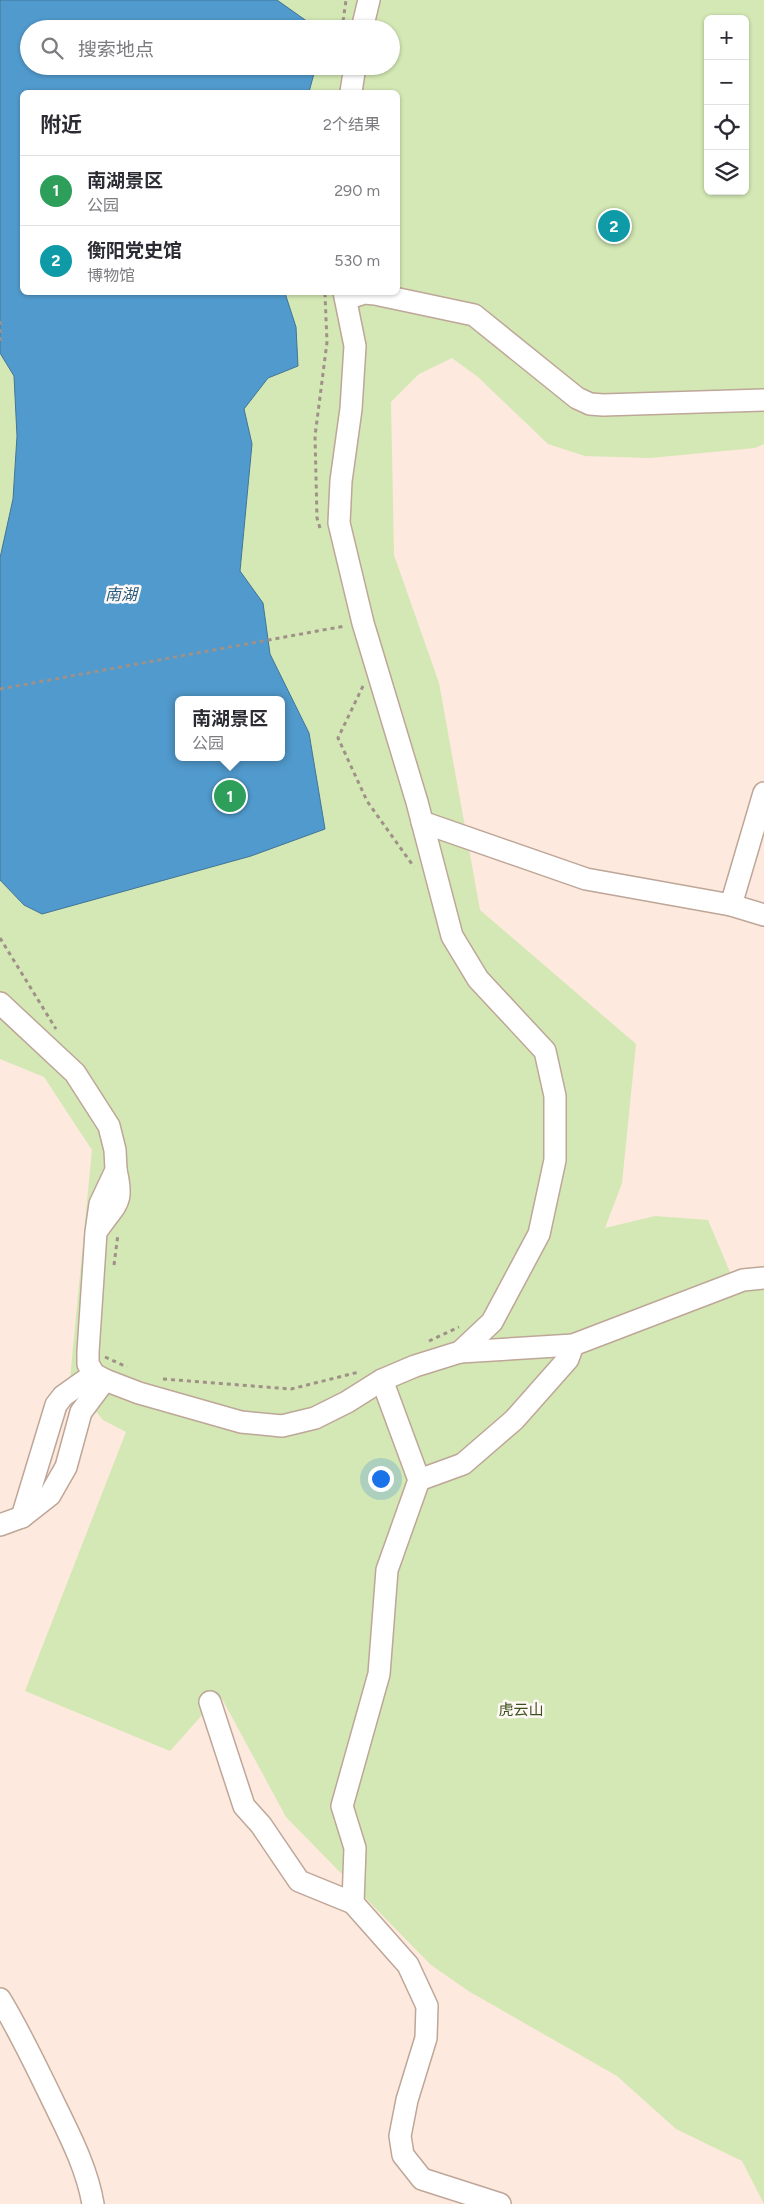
<!DOCTYPE html>
<html lang="zh">
<meta charset="utf-8">
<style>
:root{--surface:#fff;--page:#f7f7f7;--text:#2b2b33;--muted:#7c7c81;--line:#e1e1e2;--accent:#db2777}
body{margin:0;font-family:Figtree,"Noto Sans SC",sans-serif;background:var(--page);color:var(--text)}
.controls{position:absolute;right:15px;top:15px;display:grid;overflow:hidden;border-radius:8px;box-shadow:0 1px 4px #0004}
.controls button{width:45px;height:45px;display:grid;place-items:center;padding:0;border:0;border-bottom:1px solid var(--line);background:var(--surface);color:var(--text);font:25px sans-serif}
.you{position:absolute;left:380px;top:1478px;width:18px;height:18px;margin:-12px;border:4px solid #fff;border-radius:50%;background:#1a73e8;box-shadow:0 0 0 8px #1a73e833}
.badge{display:grid;place-items:center;width:32px;height:32px;border-radius:50%;background:var(--accent);color:#fff;font-size:16px;font-weight:700}
.pin{position:absolute;translate:-50% -50%;border:2px solid #fff;box-shadow:0 1px 5px #0006}
.popup{position:absolute;left:175px;top:696px;width:110px;height:65px;box-sizing:border-box;display:grid;place-content:center;border-radius:8px;background:var(--surface);filter:drop-shadow(0 1px 4px #0005);font-size:16px;white-space:nowrap;color:var(--muted)}
.popup b{font-size:19px;color:var(--text)}
.popup::after{content:'';position:absolute;left:50%;top:100%;margin-left:-10px;border:10px solid transparent;border-top-color:var(--surface)}
.list{margin:0;padding:0;list-style:none}
h2{display:flex;justify-content:space-between;align-items:center;height:65px;margin:0;padding:0 20px;font-size:21px}
h2 small{font-size:16px;font-weight:400;color:var(--muted)}
.list li{display:grid;grid-template-columns:32px 1fr auto;gap:15px;align-items:center;box-sizing:border-box;height:70px;padding:0 20px;border-top:1px solid var(--line)}
.list b{display:block;font-size:19px;white-space:nowrap}
.list p{margin:0;font-size:16px;white-space:nowrap;color:var(--muted)}
.list em{font-size:16px;font-style:normal;color:var(--muted)}
.icon{flex:none;width:28px;height:28px;fill:none;stroke:currentColor;stroke-width:2;stroke-linecap:round;stroke-linejoin:round}
.map{position:relative;flex:none;width:764px;height:2204px;overflow:hidden}
.search{position:absolute;background:var(--surface);box-shadow:0 1px 4px #0004;left:20px;top:20px;width:380px;height:55px;display:flex;align-items:center;gap:12px;box-sizing:border-box;padding:0 18px;border-radius:28px;color:var(--muted);font-size:19px}
.panel{position:absolute;background:var(--surface);box-shadow:0 1px 4px #0004;left:20px;top:90px;width:380px;height:205px;border-radius:8px}
.map>svg:first-child{display:block}
</style>
<div class="map">
<svg width="764" height="2204" viewBox="0 0 764 2204">
<rect width="100%" height="100%" fill="#fde9dd"/>
<!-- green -->
<path fill="#d3e8b4" fill-rule="evenodd" d="M0 0H764V444L755 448 650 458 585 456 548 444 478 377 452 358 419 374 391 402 394 555 439 683 480 910 636 1044 622 1183 605 1228 655 1216 708 1220 730 1272 764 1268V2204L742 2161 676 2129 617 2076 470 1992 431 1965 286 1817 220 1695 170 1751 25 1691 126 1432 103 1420 70 1379 92 1150 44 1077 0 1059ZM708 19H745V191H708ZM29 29H391V66H29ZM22 92H398V292H22ZM179 700H281V757H179Z"/>
<!-- water -->
<path fill="#519acd" stroke="#437496" fill-rule="evenodd" d="M0 0H277L318 29H29V66H316L309 92H22V292L285 293 296 327 298 366 268 378 244 409 252 444 240 571 263 603 270 654 309 733 325 829 251 856 42 914 24 905 0 880V558L13 499 17 436 14 376 0 353ZM179 700H281V757H179Z"/>
<g fill="none" stroke-linecap="round" stroke-linejoin="round">
<!-- minor casing -->
<g stroke="#bea698" stroke-width="24">
<g id="minor">
<path d="M362 29 369 0"/>
<path d="M351 92 355 66"/>
<path d="M346 299 364 293 375 294 474 315 577 398 590 404 603 405 764 400"/>
<path d="M422 822 586 879 731 905 764 915"/>
<path d="M731 905 764 793"/>
<path d="M0 1003 75 1073 109 1126 115 1150 116 1170 100 1204 96 1232 88 1352V1364L94 1374 105 1380 139 1393 241 1422 282 1426 315 1418 347 1402 382 1380 415 1366 460 1352 492 1322 539 1234 555 1160V1096L545 1051 478 979 452 936 417 802 363 623 339 523 341 481 351 409 355 346 344 292"/>
<path d="M99 1228C117 1202 124 1203 116 1170"/>
<path d="M460 1352 573 1345 743 1280 764 1278"/>
<path d="M419 1480 463 1464 514 1420 568 1359 573 1345"/>
<path d="M22 1517 56 1405 63 1396 94 1374"/>
<path d="M0 1525 22 1517 50 1495 66 1467 81 1412 105 1380"/>
<path d="M210 1702 244 1806 261 1825 299 1881 353 1903 408 1965 427 2006 426 2038 407 2100 400 2136 403 2155 422 2179 500 2204"/>
<path d="M353 1903 355 1848 342 1806 379 1674 387 1570 419 1480 382 1380"/>
<path d="M0 1999C20 2032 36 2066 53 2101 69 2134 87 2168 93 2204"/>
</g>
</g>
<!-- path -->
<g stroke="#a09188" stroke-width="3" stroke-dasharray="4 4" stroke-linecap="butt">
<path d="M342 29 346 0"/>
<path d="M0 321V341"/>
<path d="M320 528 317 518 315 436 327 342 325 295"/>
<path d="M363 686 338 738 367 801 414 867"/>
<path d="M0 689 345 626"/>
<path d="M0 938 56 1029"/>
<path d="M114 1265 118 1234"/>
<path d="M429 1341 459 1327"/>
<path d="M105 1357 127 1367"/>
<path d="M163 1379 291 1389 359 1372"/>
</g>
<!-- minor -->
<use href="#minor" stroke="#fff" stroke-width="21"/>
</g>
<g text-anchor="middle" dominant-baseline="central" stroke-width="5" stroke-linejoin="round" paint-order="stroke">
<!-- park labels -->
<g font-size="15" fill="#3e511b" stroke="#fef9f6">
<text x="521" y="1710">虎云山</text>
</g>
<!-- water labels -->
<g font-size="16" font-style="italic" fill="#265b7f" stroke="#fef9f6">
<text x="121" y="594">南湖</text>
</g>
</g>
</svg>
<div class="controls">
<button>+</button>
<button>−</button>
<button><svg class="icon" aria-label="locate" viewBox="0 0 24 24"><circle cx="12" cy="12" r="6"/><path d="M12 2v4M12 18v4M2 12h4M18 12h4"/></svg></button>
<button><svg class="icon" aria-label="layers" viewBox="0 0 24 24"><path d="M12 4l9 5-9 5-9-5zM3 14l9 5 9-5"/></svg></button>
</div>
<div class="you"></div>
<div class="pin badge" style="left:230px;top:796px;background:#2e9e5b">1</div>
<div class="popup"><b>南湖景区</b>公园</div>
<div class="pin badge" style="left:614px;top:226px;background:#0f9aa8">2</div>
<div class="search"><svg class="icon" aria-label="search" viewBox="0 0 24 24"><circle cx="10" cy="10" r="6"/><path d="M15 15l6 6"/></svg>搜索地点</div>
<section class="panel">
<h2>附近<small>2个结果</small></h2>
<ul class="list">
<li><span class="badge" style="background:#2e9e5b">1</span><div><b>南湖景区</b><p>公园</p></div><em>290 m</em></li>
<li><span class="badge" style="background:#0f9aa8">2</span><div><b>衡阳党史馆</b><p>博物馆</p></div><em>530 m</em></li>
</ul>
</section>
</div>
